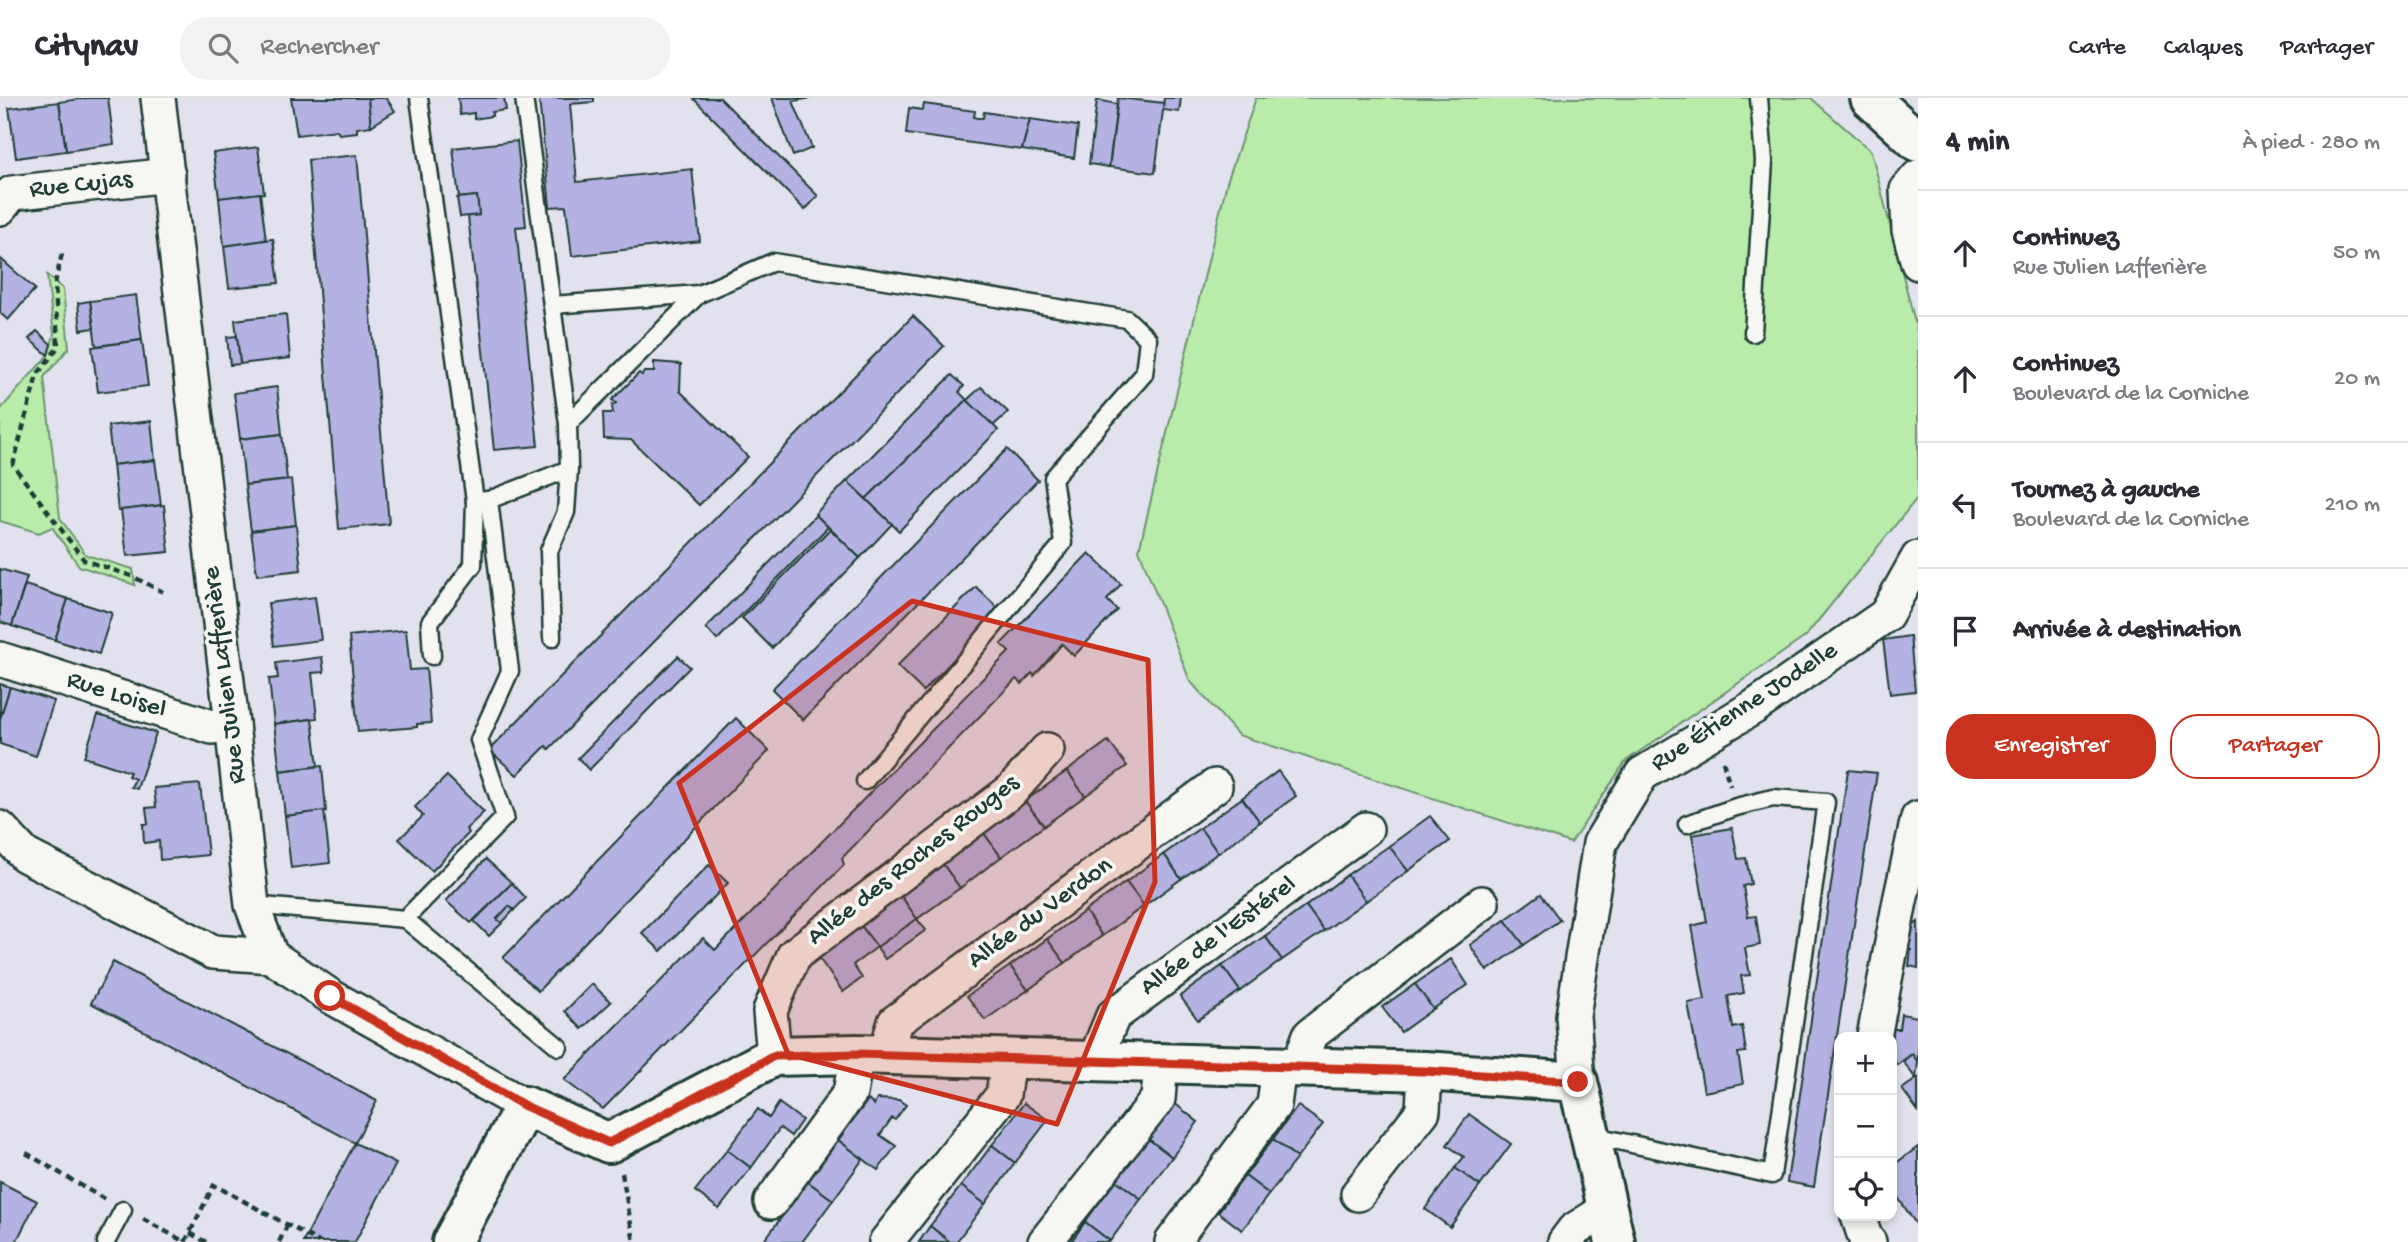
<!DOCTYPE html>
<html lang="fr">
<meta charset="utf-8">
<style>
:root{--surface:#fff;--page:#f2f2f3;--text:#2b2b33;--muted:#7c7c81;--line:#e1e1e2;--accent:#c8321e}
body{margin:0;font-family:"Gochi Hand",sans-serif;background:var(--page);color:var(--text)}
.controls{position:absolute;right:21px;bottom:21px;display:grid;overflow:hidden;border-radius:14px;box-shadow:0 4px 10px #0003}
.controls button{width:63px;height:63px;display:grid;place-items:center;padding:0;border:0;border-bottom:2px solid var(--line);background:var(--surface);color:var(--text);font:35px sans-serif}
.stop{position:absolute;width:21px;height:21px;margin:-16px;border:5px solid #c8321e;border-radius:50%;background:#fff}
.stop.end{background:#c8321e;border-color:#fff;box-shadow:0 2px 7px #0008}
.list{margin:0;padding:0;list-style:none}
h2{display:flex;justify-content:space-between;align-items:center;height:91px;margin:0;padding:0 28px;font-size:30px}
h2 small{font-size:23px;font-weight:400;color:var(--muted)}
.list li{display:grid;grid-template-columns:46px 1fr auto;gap:21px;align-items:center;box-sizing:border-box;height:126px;padding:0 28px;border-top:2px solid var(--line)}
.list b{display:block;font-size:26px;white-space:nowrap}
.list p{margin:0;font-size:23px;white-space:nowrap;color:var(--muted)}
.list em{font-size:23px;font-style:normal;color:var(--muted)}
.actions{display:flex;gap:14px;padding:21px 28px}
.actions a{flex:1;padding:16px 0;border:2px solid var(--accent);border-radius:28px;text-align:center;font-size:24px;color:var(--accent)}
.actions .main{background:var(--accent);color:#fff}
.icon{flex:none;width:38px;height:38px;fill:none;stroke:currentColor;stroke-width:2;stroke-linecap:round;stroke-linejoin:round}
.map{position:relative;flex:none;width:1918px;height:1144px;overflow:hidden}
header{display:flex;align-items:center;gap:42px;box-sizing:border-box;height:98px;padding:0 35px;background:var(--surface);border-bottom:2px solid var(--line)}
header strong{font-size:33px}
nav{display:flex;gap:38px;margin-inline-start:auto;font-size:24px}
.search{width:490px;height:63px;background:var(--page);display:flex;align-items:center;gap:18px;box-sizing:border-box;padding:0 24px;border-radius:28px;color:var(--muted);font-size:26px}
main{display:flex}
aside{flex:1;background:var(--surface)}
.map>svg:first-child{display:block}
</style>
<header>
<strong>Citynav</strong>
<div class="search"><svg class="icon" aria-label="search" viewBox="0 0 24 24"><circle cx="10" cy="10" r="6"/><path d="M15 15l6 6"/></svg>Rechercher</div>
<nav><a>Carte</a><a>Calques</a><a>Partager</a></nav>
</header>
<main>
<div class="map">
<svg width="1918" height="1144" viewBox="0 0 1918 1144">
<rect width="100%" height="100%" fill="#e2e2ee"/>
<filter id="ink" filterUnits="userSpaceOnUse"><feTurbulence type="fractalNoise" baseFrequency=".0143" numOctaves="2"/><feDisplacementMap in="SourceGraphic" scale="14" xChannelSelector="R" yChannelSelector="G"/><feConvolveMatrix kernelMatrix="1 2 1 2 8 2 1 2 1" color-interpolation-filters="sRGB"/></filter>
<g filter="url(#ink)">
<!-- green -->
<g fill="#b9ebab" stroke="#6c9470" stroke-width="2">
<path d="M1256 0H1811L1871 53 1918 236V399L1805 539 1626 663 1571 745 1238 637 1190 583 1139 452 1227 84Z"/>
<path d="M47 177 63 191 69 250 44 279 60 420 86 457 133 471 135 487 79 468 52 429 39 435 0 423V312L48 257 54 237Z"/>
</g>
<!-- building -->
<g fill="#b4b2e3" stroke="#1f3d34" stroke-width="2">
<path d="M87 0H108L114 46 66 53 59 4Z"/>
<path d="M291 0H368L371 28 357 30V34L339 36 337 32 297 37Z"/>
<path d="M368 0H386L395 13 371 28Z"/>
<path d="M458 0H504L506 12 492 14V18L474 21V15L460 17Z"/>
<path d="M539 0H594V4L570 6 577 84 692 71 700 143 572 158 566 108 550 109Z"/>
<path d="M693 0H720L818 98 805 112Z"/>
<path d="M772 0H813L793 3 812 50 793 58Z"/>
<path d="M1118 0 1164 5 1155 75 1109 69Z"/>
<path d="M1164 0H1181L1179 14 1163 12Z"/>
<path d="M1097 2 1117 6 1109 69 1089 66Z"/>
<path d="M59 4 66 53 16 60 9 10Z"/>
<path d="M924 6 975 13 974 19 978 20H983L984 14 1030 21 1022 52 906 36 909 10 923 12Z"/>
<path d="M1030 21 1078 28 1074 60 1022 52Z"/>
<path d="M517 43 526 128 516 129 538 348 494 352 468 118 479 117 477 98 459 100 453 50Z"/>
<path d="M258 49 264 95 219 100 213 55Z"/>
<path d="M357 57 389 426 339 431 308 62Z"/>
<path d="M260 95 266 142 224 148 219 100Z"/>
<path d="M477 98 479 117 460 119 457 100Z"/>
<path d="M273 141 279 185 229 190 224 148Z"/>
<path d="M1 161 35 191 8 222 0 215Z"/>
<path d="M136 197 142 242 96 248 90 203Z"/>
<path d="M90 203 94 230 81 232 78 205Z"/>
<path d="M286 216 290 260 240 266 235 222Z"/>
<path d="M913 218 944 248 549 651 546 648 517 677 489 652Z"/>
<path d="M37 233 51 246 48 257 29 241Z"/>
<path d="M237 238 240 266 230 267 227 239Z"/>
<path d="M142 242 148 288 98 294 92 249Z"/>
<path d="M654 264 681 266 680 293 748 359 699 407 631 342 604 341 603 315H613L612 307 616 305 612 302 639 275 642 277 644 274H654Z"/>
<path d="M952 277 964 288 959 294 967 302 866 401 847 383Z"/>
<path d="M277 289 282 336 240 341 234 295Z"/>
<path d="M981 289 1008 314 993 328 967 302Z"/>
<path d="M967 302 998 332 899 433 866 401Z"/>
<path d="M151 323 155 362 113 367 108 328Z"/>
<path d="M282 336 287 382 245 387 240 341Z"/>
<path d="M1007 351 1038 382 803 622 772 591Z"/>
<path d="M155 362 161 407 118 413 113 367Z"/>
<path d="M291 382 296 427 251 433 245 387Z"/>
<path d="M847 383 892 426 860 460 815 416Z"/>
<path d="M164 407 169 454 127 458 121 412Z"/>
<path d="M816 417 828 429 717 542 706 530Z"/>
<path d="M296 427 301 472 257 477 251 433Z"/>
<path d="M830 431 860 460 772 550 742 520Z"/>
<path d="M1089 455 1121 486 1107 502 1117 512 1074 558 1062 546 1034 578 1032 575 1022 586 1016 581 842 760 844 767 603 1011 564 982 703 840 715 852 1009 554 1001 546Z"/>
<path d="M0 471 27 479 12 528 0 524Z"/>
<path d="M25 487 68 501 55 542 12 528Z"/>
<path d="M976 489 1001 513 923 593 897 568Z"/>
<path d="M315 499 321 542 274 548 268 505Z"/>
<path d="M68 501 112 515 99 556 55 542Z"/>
<path d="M406 532 410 572 426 571 431 625 417 626V629L358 634 349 538Z"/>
<path d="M1910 538 1915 593 1890 596 1883 542Z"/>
<path d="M678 558 690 569 589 672 578 660Z"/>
<path d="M322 559 324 574 312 575 317 620 274 626 269 581 278 580 276 565Z"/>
<path d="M0 586 10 589 0 621Z"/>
<path d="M10 589 54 603 36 658 0 646V621Z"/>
<path d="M98 617 156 635 137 691 131 689 135 681 128 678 130 674 84 659Z"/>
<path d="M736 620 769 653 538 893 503 860Z"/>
<path d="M312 621 318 668 280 673 274 626Z"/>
<path d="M1108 643 1127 668 1085 698 1067 673Z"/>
<path d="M322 668 326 713 285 718 280 673Z"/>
<path d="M1848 672 1877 675 1814 1089 1787 1084Z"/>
<path d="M1067 673 1085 698 1044 728 1025 703Z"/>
<path d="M1278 673 1296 698 1260 724 1242 700Z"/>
<path d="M447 678 484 714 466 731 469 735 432 773 399 741 423 718 415 709Z"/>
<path d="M200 686 208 757 160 762 159 743 144 745 143 726H148L146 710 156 709 154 690Z"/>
<path d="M1242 700 1260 724 1218 755 1200 730Z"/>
<path d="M1025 703 1044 728 1001 759 983 734Z"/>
<path d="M324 713 330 765 291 770 285 718Z"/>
<path d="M1430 718 1450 743 1408 773 1389 748Z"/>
<path d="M1200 730 1218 755 1181 781 1164 756Z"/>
<path d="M1732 730 1738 761 1746 760 1751 786 1743 788 1748 819 1756 818 1760 847 1745 850 1750 877 1741 878 1744 895 1728 898 1733 930 1742 928 1746 954 1738 955 1743 986 1704 994 1688 905 1705 902 1692 828 1707 824 1692 737Z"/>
<path d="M983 734 1001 759 960 790 942 765Z"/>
<path d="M1389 748 1408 773 1366 803 1347 777Z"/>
<path d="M1164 756 1181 781 1144 808 1126 784Z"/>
<path d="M486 761 512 785 471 825 446 803Z"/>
<path d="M942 765 960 790 917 821 899 795Z"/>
<path d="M709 767 728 785 661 853 642 835Z"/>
<path d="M1347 777 1366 803 1324 833 1306 808Z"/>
<path d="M1126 784 1144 808 1102 838 1085 813Z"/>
<path d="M512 785 526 800 514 812 509 808 497 821 502 825 489 838 474 823Z"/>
<path d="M899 795 917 821 877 849 859 825Z"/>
<path d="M1541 796 1560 822 1524 847 1505 822Z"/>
<path d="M509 808 514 812 502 825 497 821Z"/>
<path d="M1306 808 1324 833 1282 862 1265 838Z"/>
<path d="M1085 813 1102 838 1065 865 1047 841Z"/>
<path d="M917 821 926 832 885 861 877 849Z"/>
<path d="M1505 822 1524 847 1487 873 1470 847Z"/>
<path d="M1918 824V870L1909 868 1911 852 1908 851 1911 829Z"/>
<path d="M859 825 877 849 853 867 862 880 843 894 816 856Z"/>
<path d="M1265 838 1282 862 1240 893 1222 868Z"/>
<path d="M1047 841 1065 865 1028 892 1010 868Z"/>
<path d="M1451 861 1468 887 1433 911 1415 886Z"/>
<path d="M113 864 377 1003 355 1045 91 905Z"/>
<path d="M1010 868 1028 892 985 922 967 898Z"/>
<path d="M1222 868 1240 893 1198 922 1180 898Z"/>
<path d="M592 886 611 904 582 931 565 913Z"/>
<path d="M1415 886 1433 911 1401 934 1382 909Z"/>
<path d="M1901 916 1918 919V964L1912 956 1897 967 1892 959 1893 931H1899Z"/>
<path d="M1912 956 1918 964 1916 981 1903 963Z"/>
<path d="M1918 980V1013L1902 991Z"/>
<path d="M877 1001 899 1002 906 1007 895 1022 892 1020 880 1037 896 1048 878 1072 838 1042 868 1002 874 1007Z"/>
<path d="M1173 1004 1198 1024 1172 1059 1147 1040Z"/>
<path d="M779 1005 802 1022 791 1038 780 1030 751 1070 727 1052 758 1011 769 1020Z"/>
<path d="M1024 1005 1048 1022 1015 1065 992 1047Z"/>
<path d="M1298 1008 1323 1026 1297 1060 1273 1041Z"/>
<path d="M1469 1016 1511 1046 1480 1088 1455 1070 1464 1059 1447 1047Z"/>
<path d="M1147 1040 1172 1059 1141 1101 1116 1082Z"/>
<path d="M1273 1041 1297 1060 1269 1096 1245 1078Z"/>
<path d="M838 1042 863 1061 833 1102 808 1084Z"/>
<path d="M355 1045 396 1066 355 1144H303Z"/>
<path d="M992 1047 1015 1065 985 1106 961 1088Z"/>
<path d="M1918 1049V1125L1916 1126 1892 1091V1068Z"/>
<path d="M727 1052 751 1070 719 1111 695 1093Z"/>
<path d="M1455 1070 1480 1088 1450 1129 1425 1111Z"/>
<path d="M1245 1078 1269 1096 1242 1132 1218 1114Z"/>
<path d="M1116 1082 1141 1101 1110 1143 1085 1124Z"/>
<path d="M0 1084 37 1103 16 1144H0Z"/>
<path d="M808 1084 833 1102 802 1144H763Z"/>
<path d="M961 1088 985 1106 956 1144H950L930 1128Z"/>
<path d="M1085 1124 1110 1143 1109 1144H1071Z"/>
<path d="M930 1128 950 1144H919Z"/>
</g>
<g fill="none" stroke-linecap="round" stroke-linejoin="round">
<!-- service casing -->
<g stroke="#1f3d34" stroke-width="21">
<g id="service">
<path d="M419 0 475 403 489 402"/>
<path d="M524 0 568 326"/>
<path d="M552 207 699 196"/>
<path d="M1753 235 1764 63 1759 0"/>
<path d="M552 540 549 453 566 414 569 371"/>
<path d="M432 558 430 524 473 467 475 403"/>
<path d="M252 807 405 821"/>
<path d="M559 949 405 821 505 719 479 642 510 573 489 402 569 371 568 326 699 196 773 164 1127 221 1148 241 1144 276 1053 380 1063 445 865 683"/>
<path d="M1591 1037 1772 1077 1826 704 1773 700 1736 709 1687 726"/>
<path d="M106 1144 123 1112"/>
</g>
</g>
<!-- minor casing -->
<g stroke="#1f3d34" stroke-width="38">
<g id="minor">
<path d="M158 0 232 626 252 807 271 858 330 898 525 1008"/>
<path d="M1918 79 1907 92 1909 132 1918 165"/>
<path d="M0 110 12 95 168 77"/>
<path d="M0 561 212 629 232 626"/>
<path d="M0 730 25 757 213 854 271 858"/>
<path d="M1874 939 1900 803 1918 720"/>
<path d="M885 957 895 924 1215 688"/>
<path d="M774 958 770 913 794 857 1011 693 1047 652"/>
<path d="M1094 964 1113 918 1366 731"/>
<path d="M1298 969 1310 937 1482 805"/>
<path d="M1578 984 1573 918 1600 745 1642 676 1754 609 1886 517 1918 460"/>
<path d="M1358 1096 1423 1013 1425 973"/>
<path d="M771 1104 850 995 857 956"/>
<path d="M1858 1118 1866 1142 1869 1144"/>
<path d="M886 1144 1003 997 1008 961"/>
<path d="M1045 1144 1158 1001 1161 966"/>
<path d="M1172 1144 1274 1007 1279 969"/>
<path d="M1565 1144 1574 1132 1606 1112"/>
</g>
</g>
<!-- tertiary casing -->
<g stroke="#1f3d34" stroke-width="44">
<path id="tertiary" d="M452 1144 525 1008 609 1045 774 958 857 956 1425 973 1578 984 1615 1144"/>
</g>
<!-- primary casing -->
<g stroke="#1f3d34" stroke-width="44">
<path id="primary" d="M1870 0 1918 44"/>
</g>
<!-- path -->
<g stroke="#1f3d34" stroke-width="4.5" stroke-dasharray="7 5" stroke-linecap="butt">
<path d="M62 156 55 185 58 249 37 277 13 367 84 462 134 479 163 494"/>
<path d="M1723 663 1730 688"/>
<path d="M26 1055 104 1101"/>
<path d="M622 1075 634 1144"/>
<path d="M143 1121 185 1144 214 1087 319 1144"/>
<path d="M190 1135 206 1144"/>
<path d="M279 1144 287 1128"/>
</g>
<!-- service -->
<use href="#service" stroke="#f6f6f2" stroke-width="16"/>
<!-- minor -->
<use href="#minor" stroke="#f6f6f2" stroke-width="33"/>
<!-- tertiary -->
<use href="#tertiary" stroke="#f6f6f2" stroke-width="38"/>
<!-- primary -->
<use href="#primary" stroke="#f6f6f2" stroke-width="38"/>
</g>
</g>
<g fill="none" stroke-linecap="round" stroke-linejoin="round" filter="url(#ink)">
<!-- route -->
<path stroke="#c8321e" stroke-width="9" d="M330 898 525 1008 609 1045 774 958 857 956 1425 973 1578 984"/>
</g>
<!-- marked area -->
<path fill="#c8321e" fill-opacity="0.2" stroke="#c8321e" stroke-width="5" stroke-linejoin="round" d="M912 503 1148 562 1155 784 1057 1026 788 956 679 685Z"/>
<g text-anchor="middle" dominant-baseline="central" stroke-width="7" stroke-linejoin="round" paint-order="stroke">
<!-- street labels -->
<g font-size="26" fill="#1f3d34" stroke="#f6f6f2">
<text transform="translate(81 88) rotate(-6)">Rue Cujas</text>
<text transform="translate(226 577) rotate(-97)">Rue Julien Lafferière</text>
<text transform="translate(116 598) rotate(18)">Rue Loisel</text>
<text transform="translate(1745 610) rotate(-33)">Rue Étienne Jodelle</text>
<text transform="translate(914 763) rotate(-38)">Allée des Roches Rouges</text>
<text transform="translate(1041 816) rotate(-36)">Allée du Verdon</text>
<text transform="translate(1219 839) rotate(-36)">Allée de l'Estérel</text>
</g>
</g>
</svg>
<div class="controls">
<button>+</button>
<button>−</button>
<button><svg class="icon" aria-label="locate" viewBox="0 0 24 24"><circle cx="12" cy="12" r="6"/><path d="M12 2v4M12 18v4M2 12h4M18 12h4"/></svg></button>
</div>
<div class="stop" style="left:330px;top:898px"></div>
<div class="stop end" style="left:1578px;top:984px"></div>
</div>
<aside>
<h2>4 min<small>À pied · 280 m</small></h2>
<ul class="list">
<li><svg class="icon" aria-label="ahead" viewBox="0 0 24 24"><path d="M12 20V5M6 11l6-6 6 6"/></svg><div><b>Continuez</b><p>Rue Julien Lafferière</p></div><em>50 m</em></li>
<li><svg class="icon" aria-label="ahead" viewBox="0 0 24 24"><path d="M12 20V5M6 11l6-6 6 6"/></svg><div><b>Continuez</b><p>Boulevard de la Corniche</p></div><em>20 m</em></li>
<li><svg class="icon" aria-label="left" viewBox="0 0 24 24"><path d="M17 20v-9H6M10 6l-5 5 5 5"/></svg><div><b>Tournez à gauche</b><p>Boulevard de la Corniche</p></div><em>210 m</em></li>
<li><svg class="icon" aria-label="arrive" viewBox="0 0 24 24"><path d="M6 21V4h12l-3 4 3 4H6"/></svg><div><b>Arrivée à destination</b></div></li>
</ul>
<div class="actions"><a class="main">Enregistrer</a><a>Partager</a></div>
</aside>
</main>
